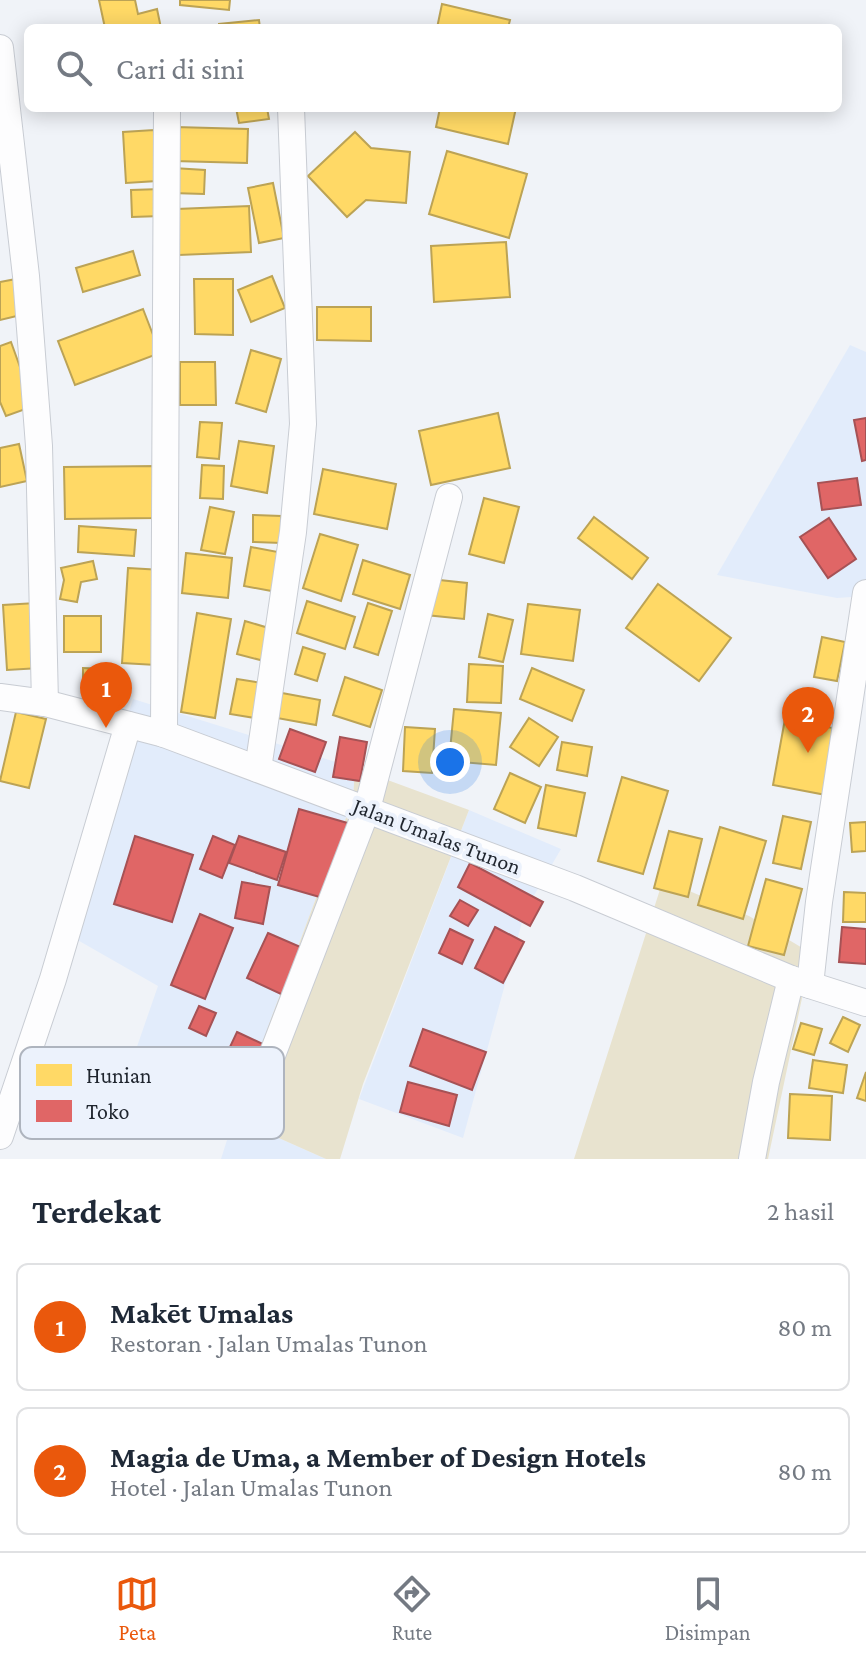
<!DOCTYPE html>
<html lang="id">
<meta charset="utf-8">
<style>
:root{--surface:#fff;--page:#f2f2f3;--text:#1f2937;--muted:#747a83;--line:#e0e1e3;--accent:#ea580c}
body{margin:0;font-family:"Crimson Pro",serif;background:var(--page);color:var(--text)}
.you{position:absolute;left:450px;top:762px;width:28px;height:28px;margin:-20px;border:6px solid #fff;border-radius:50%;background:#1a73e8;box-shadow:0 0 0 12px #1a73e833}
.badge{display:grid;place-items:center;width:52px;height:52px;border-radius:50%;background:var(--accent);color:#fff;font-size:26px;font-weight:700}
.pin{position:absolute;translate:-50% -66px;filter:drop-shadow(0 2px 4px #0008)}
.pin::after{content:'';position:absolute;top:42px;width:28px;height:24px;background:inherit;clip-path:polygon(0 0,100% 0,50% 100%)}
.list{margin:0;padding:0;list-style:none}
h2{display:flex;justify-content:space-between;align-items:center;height:104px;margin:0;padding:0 32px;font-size:34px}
h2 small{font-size:26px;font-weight:400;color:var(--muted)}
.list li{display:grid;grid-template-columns:52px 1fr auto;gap:24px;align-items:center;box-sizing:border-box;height:128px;margin:0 16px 16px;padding:0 16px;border:2px solid var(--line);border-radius:12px}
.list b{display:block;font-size:30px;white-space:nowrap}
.list p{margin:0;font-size:26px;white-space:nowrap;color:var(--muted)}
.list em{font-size:26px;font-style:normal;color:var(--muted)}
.icon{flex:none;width:44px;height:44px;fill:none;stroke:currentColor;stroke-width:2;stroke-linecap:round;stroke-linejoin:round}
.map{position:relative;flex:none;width:866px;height:1159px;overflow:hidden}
.search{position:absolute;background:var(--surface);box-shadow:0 4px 20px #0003;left:24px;right:24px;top:24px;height:88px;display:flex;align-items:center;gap:20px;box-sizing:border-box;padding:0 28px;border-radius:12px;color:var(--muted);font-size:30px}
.sheet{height:392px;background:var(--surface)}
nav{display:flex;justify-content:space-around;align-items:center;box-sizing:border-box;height:112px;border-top:2px solid var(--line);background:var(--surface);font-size:22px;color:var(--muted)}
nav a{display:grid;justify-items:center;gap:4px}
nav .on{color:var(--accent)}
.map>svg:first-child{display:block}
</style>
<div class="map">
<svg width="866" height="1159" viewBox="0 0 866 1159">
<rect width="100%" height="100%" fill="#f0f3f8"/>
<!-- built -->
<g fill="#e2ecfb">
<path d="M850 345 866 352V596L837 598 717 575Z"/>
<path d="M133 699 355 768 353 799 234 1118 326 1159H221L234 1118 123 1087 158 986 60 930Z"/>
<path d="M469 810 561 849 525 911 463 1138 359 1099Z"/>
</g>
<!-- green -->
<g fill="#e8e3cf">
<path d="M355 768 469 810 363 1084 340 1159H326L234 1118 353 799Z"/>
<path d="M663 880 749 916 814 955 809 965 768 1159H574Z"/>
</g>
<!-- homes -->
<g fill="#ffd966" stroke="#bca355" stroke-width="2">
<path d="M99 0H135L138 14 157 9 161 28H105Z"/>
<path d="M180 0H230L229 10 180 5Z"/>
<path d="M442 4 510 20 508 28H437Z"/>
<path d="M259 20 260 28H219V24Z"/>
<path d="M236 108H267L269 119 239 123Z"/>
<path d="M440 108H516L508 144 436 127Z"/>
<path d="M175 127 248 129 247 163 174 161Z"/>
<path d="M154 130 157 181 126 183 123 132Z"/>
<path d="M355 132 371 148 410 152 406 203 366 200 347 217 308 176Z"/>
<path d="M447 151 527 174 509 238 429 214Z"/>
<path d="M173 168 205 170 204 194 172 193Z"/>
<path d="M273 183 284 238 259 243 248 188Z"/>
<path d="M161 189V216L132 217 131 190Z"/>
<path d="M249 206 251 252 179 255 177 209Z"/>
<path d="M506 242 510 297 434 302 431 246Z"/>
<path d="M133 251 140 275 83 292 76 268Z"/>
<path d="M272 276 285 308 251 322 238 290Z"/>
<path d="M16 279 25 314 0 320V282Z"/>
<path d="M194 279H233V335L195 334Z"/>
<path d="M317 307H371V341L317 340Z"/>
<path d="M143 309 160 353 75 385 58 341Z"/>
<path d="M11 342 34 406 6 416 0 402V346Z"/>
<path d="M251 350 281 359 266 412 236 403Z"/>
<path d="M180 362H215L216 405H180Z"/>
<path d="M498 413 510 468 431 485 419 431Z"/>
<path d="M200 422 222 423 219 459 197 457Z"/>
<path d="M239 441 274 446 267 493 231 486Z"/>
<path d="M19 444 27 481 0 487V448Z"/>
<path d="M202 465 224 466 223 499 200 498Z"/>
<path d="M156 466 157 518 65 519 64 467Z"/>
<path d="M323 469 396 484 387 529 314 514Z"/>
<path d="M484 498 519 507 504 563 469 554Z"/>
<path d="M210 507 234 512 225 554 201 550Z"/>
<path d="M253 515 281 516V543L253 542Z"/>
<path d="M594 517 648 558 632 579 578 538Z"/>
<path d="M79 526 136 530 134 556 78 552Z"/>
<path d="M320 534 358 545 341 601 303 588Z"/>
<path d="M251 547 283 553 277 592 244 586Z"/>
<path d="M186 553 232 558 228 598 182 593Z"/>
<path d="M363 560 410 575 400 609 353 594Z"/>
<path d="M93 561 97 579 81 582 77 602 60 599 64 580 61 568Z"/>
<path d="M128 568 162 570 156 665 122 663Z"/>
<path d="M430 579 467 583 464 619 426 615Z"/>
<path d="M658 584 731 638 699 681 626 628Z"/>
<path d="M307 601 355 617 345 649 297 633Z"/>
<path d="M36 603 40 668 7 670 3 605Z"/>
<path d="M368 603 392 611 378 655 354 647Z"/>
<path d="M528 604 580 610 573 661 521 654Z"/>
<path d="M197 613 231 619 215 718 181 712Z"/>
<path d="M488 614 513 620 503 662 479 657Z"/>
<rect x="64" y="616" width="37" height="36"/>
<path d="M245 621 272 629 264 661 237 654Z"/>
<path d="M822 637 845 642 837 681 814 677Z"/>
<path d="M303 647 325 654 317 681 295 674Z"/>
<path d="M469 664 503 666 501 703 467 702Z"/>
<path d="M83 668 107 669 106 692H83Z"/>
<path d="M532 668 584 690 572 721 520 699Z"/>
<path d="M345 677 382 690 370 727 333 715Z"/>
<path d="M237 679 262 683 255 718 230 714Z"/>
<path d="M282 693 320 700 316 725 277 718Z"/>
<path d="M454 709 501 713 496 765 449 761Z"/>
<path d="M16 712 46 719 29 788 0 781Z"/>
<path d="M529 718 558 737 539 766 510 747Z"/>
<path d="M785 719 838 729 826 795 773 785Z"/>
<path d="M405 727 435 729 432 773 403 771Z"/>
<path d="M562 742 592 747 587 776 557 770Z"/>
<path d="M510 773 541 787 525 823 494 809Z"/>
<path d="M622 777 668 791 643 874 598 861Z"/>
<path d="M546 785 585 793 576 836 538 828Z"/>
<path d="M783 816 811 822 801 869 773 863Z"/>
<path d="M866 822V851L852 852 850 823Z"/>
<path d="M720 827 766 841 743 919 698 905Z"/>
<path d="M669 831 702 839 688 897 654 888Z"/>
<path d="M766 879 802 889 784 955 748 946Z"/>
<path d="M844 892 866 893V922H843Z"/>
<path d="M843 1017 860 1025 848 1052 830 1043Z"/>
<path d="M801 1023 822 1029 814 1055 793 1049Z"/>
<path d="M813 1060 847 1065 843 1093 809 1088Z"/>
<path d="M866 1072V1101L857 1098Z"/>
<path d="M790 1094 832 1096 830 1140 788 1138Z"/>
</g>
<!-- shops -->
<g fill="#e06666" stroke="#a65255" stroke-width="2">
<path d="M866 418V460L862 461 854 420Z"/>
<path d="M857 478 861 505 822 510 818 483Z"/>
<path d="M829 518 856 559 828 578 800 537Z"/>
<path d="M290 729 326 742 315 772 279 759Z"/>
<path d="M340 737 367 742 360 781 333 777Z"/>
<path d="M299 809 351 824 330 900 278 885Z"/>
<path d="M135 836 193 855 172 922 114 904Z"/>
<path d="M213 836 235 845 222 878 200 869Z"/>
<path d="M239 836 286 852 277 880 229 863Z"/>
<path d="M470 863 543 902 530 926 458 887Z"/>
<path d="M242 882 270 887 263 924 235 918Z"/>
<path d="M460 900 478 910 468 926 450 916Z"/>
<path d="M200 914 233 928 205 999 171 985Z"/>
<path d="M495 927 524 942 503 983 475 968Z"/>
<path d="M842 927 866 929V964L839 962Z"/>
<path d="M450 929 473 940 462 964 439 953Z"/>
<path d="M268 933 305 949 283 995 247 978Z"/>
<path d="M199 1006 216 1013 206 1036 189 1028Z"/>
<path d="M423 1029 486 1052 472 1090 410 1066Z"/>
<path d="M237 1032 267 1046 243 1098 213 1083Z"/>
<path d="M408 1082 457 1095 449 1126 400 1112Z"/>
</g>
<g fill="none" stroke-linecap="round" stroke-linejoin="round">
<!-- street casing -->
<g stroke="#c8ccd3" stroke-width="28">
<g id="street">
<path d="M0 48 26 276 39 446 45 703"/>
<path d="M0 697 45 703 164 734 575 888 791 979 866 1003"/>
<path d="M164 734 167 108"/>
<path d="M258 769 293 532 303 424 291 108"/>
<path d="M810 985 819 902 866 593"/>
<path d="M252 1107 367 809 449 497"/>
<path d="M0 1136 53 979 128 725"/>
<path d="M752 1159 766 1082 791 979"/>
</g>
</g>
<!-- street -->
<use href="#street" stroke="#fdfdfe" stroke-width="26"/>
</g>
<g text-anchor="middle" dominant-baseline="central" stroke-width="8" stroke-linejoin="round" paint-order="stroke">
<!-- street labels -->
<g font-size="22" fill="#1f252e" stroke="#ecf2fc">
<text transform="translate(437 836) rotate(21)">Jalan Umalas Tunon</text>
</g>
</g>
<!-- legend -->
<rect x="20" y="1047" width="264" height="92" rx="12" fill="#ecf2fc" stroke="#aeb4be" stroke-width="2"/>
<rect x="36" y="1064" width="36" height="22" fill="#ffd966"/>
<rect x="36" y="1100" width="36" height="22" fill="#e06666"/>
<g font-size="22" fill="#1f252e">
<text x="86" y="1083">Hunian</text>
<text x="86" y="1119">Toko</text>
</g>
</svg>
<div class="you"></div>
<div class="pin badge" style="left:106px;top:728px">1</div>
<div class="pin badge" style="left:808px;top:753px">2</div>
<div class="search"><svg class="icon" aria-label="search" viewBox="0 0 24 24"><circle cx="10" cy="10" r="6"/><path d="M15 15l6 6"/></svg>Cari di sini</div>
</div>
<section class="sheet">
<h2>Terdekat<small>2 hasil</small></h2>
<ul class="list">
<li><span class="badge">1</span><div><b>Makēt Umalas</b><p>Restoran · Jalan Umalas Tunon</p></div><em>80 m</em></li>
<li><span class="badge">2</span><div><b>Magia de Uma, a Member of Design Hotels</b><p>Hotel · Jalan Umalas Tunon</p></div><em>80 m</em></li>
</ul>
</section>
<nav>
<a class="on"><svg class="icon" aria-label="map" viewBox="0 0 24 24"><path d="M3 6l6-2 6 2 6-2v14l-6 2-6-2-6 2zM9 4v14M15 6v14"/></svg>Peta</a>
<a><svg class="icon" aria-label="directions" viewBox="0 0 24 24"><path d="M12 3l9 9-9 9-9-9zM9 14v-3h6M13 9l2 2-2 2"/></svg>Rute</a>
<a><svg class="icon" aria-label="saved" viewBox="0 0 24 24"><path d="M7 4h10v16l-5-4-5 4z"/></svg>Disimpan</a>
</nav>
